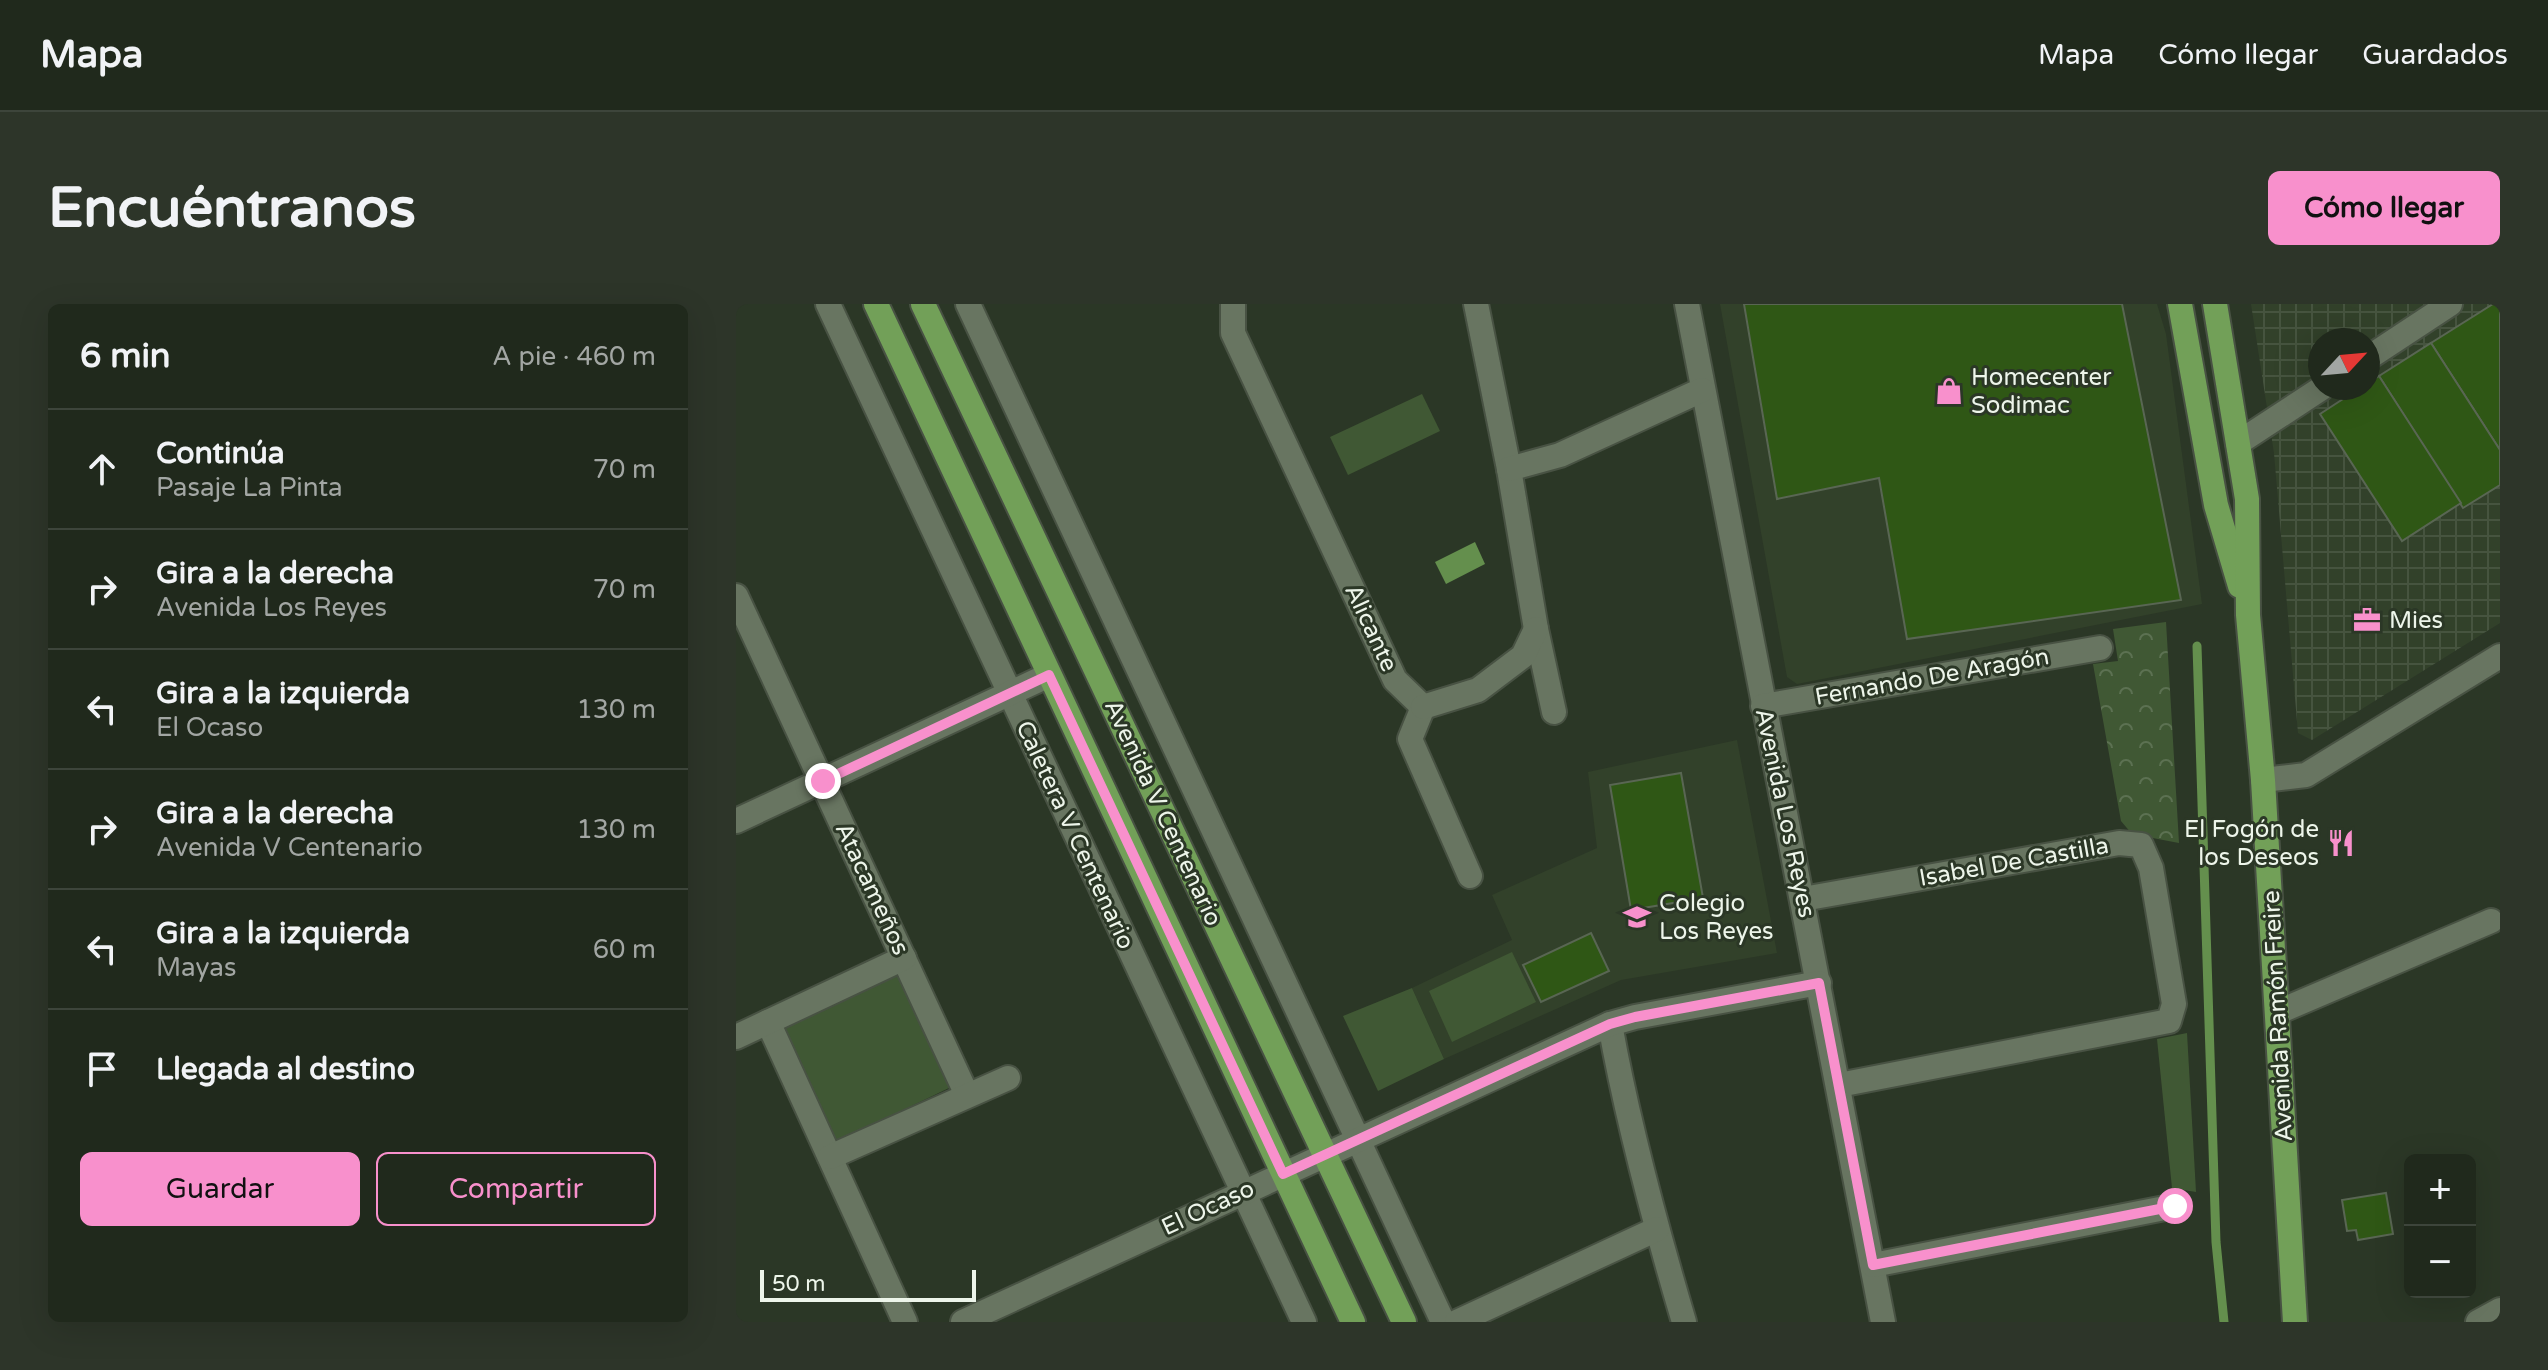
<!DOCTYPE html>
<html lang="es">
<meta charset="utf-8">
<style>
:root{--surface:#20291c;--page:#2d3529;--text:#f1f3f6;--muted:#a2a6a3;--line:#3d453b;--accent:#f890cc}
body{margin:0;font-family:"Varela Round",sans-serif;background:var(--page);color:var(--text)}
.controls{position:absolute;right:24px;bottom:24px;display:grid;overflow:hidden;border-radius:12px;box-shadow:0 8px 32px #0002}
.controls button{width:72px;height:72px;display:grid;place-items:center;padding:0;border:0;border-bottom:2px solid var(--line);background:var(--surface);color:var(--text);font:40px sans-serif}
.compass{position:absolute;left:1572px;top:24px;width:72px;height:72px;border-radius:50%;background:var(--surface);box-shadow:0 8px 32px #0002;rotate:64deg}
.scale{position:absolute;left:24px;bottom:20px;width:216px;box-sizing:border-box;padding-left:8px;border:4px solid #edf5ea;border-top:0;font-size:22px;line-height:28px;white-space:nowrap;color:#edf5ea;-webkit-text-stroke:6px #2b3726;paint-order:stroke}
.stop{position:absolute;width:24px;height:24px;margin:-18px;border:6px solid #f890cc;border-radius:50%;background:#fff}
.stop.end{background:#f890cc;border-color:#fff;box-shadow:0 2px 8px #0008}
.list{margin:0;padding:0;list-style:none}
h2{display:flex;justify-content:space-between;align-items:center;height:104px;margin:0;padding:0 32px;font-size:34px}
h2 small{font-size:26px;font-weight:400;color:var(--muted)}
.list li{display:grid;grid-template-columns:52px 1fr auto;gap:24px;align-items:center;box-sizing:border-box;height:120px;padding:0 32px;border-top:2px solid var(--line)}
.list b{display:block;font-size:30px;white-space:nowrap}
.list p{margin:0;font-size:26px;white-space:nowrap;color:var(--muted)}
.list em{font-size:26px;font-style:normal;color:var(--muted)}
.actions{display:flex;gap:16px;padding:24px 32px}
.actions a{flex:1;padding:18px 0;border:2px solid var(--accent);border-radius:12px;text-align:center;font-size:28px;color:var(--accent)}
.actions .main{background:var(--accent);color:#111}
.icon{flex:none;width:44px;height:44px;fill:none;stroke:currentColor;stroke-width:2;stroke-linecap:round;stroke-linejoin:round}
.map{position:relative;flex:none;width:1764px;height:1018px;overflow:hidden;border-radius:12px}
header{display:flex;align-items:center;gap:48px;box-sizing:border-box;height:112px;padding:0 40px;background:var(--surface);border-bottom:2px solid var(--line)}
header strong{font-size:38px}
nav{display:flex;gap:44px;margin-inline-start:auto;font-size:28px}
.intro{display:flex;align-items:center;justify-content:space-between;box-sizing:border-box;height:192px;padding:0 48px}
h1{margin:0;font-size:56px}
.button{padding:20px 36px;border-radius:12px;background:var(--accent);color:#111;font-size:28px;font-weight:700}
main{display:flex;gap:48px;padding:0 48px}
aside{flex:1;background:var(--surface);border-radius:12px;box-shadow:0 8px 32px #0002}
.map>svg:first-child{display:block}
</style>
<header>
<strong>Mapa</strong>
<nav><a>Mapa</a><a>Cómo llegar</a><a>Guardados</a></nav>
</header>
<div class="intro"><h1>Encuéntranos</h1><a class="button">Cómo llegar</a></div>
<main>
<aside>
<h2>6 min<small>A pie · 460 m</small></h2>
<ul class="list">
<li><svg class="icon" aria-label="ahead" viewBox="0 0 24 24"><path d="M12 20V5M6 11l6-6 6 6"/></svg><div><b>Continúa</b><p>Pasaje La Pinta</p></div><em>70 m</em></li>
<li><svg class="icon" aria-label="right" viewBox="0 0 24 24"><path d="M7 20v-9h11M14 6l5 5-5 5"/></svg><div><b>Gira a la derecha</b><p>Avenida Los Reyes</p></div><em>70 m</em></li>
<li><svg class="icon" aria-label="left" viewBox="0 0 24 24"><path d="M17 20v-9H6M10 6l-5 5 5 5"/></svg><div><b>Gira a la izquierda</b><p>El Ocaso</p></div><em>130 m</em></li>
<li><svg class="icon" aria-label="right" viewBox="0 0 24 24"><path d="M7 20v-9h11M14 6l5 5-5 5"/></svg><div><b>Gira a la derecha</b><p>Avenida V Centenario</p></div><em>130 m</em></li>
<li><svg class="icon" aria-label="left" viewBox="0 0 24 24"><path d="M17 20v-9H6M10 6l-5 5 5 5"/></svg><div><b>Gira a la izquierda</b><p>Mayas</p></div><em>60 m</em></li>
<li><svg class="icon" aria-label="arrive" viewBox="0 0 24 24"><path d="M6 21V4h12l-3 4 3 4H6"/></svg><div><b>Llegada al destino</b></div></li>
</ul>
<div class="actions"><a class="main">Guardar</a><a>Compartir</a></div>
</aside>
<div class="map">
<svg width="1764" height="1018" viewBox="0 0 1764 1018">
<defs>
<pattern id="industrial-grid" width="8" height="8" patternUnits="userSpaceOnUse" patternTransform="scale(2)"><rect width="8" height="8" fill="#32412a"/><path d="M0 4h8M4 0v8" fill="none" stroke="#46543f"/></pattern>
<pattern id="park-crowns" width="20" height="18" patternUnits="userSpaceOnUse" patternTransform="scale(2)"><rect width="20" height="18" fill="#405834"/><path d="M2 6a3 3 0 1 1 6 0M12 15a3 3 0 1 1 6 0" fill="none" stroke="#5c7152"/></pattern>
</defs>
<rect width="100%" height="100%" fill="#2b3726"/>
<!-- built -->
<g fill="#32412a">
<path d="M984 0H1421L1430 30 1466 300 1061 380 1051 373Z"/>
<path d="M1001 436 1041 649 885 676 708 755 676 684 776 636 756 591 861 544 852 468Z"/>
</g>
<!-- industrial -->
<path fill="url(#industrial-grid)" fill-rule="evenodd" d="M1515 0H1764V319L1576 436 1562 429 1538 149ZM1584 36H1632V84H1584Z"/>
<!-- grass -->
<g fill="#405834">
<path d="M686 90 704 127 612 171 594 133Z"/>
<path d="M776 648 800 698 716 738 693 687Z"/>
<path d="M160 669 215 783 101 838 46 724Z"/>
<path d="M676 684 708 755 642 787 607 712Z"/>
<path d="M1451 729 1460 888 1436 884 1421 735Z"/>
</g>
<!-- park -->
<path fill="url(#park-crowns)" d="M1430 318 1443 539 1396 530 1385 517 1357 360 1382 357 1377 325Z"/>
<!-- water -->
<path fill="#648f4d" d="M739 238 749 260 710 280 699 258Z"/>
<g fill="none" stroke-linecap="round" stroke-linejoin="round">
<!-- stream -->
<path stroke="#648f4d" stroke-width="9" d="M1461 342 1480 938 1488 1018"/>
</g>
<!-- building -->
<g fill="#2f5715" stroke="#596653" stroke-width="2">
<path d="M1008 0H1386L1445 296 1171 335 1143 174 1041 195Z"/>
<path d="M1757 0H1764V146L1695 39Z"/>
<path d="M1695 39 1764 146V181L1727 204 1643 72Z"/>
<path d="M1643 72 1725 199 1666 237 1584 110 1624 84H1632V79Z"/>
<path d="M945 469 967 594 895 606 874 481Z"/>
<path d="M855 629 873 667 805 698 787 661Z"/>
<path d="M1650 889 1657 930 1622 936 1620 926 1611 927 1606 896Z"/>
</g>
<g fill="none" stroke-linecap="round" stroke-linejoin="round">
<!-- minor casing -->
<g stroke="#485243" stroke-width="28">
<g id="minor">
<path d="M92 0 568 1018"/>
<path d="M232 0 707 1018"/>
<path d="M497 0V29L659 376 687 403"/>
<path d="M740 0 773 165 800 325 818 408"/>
<path d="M951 0 1147 1018"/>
<path d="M1632 54 1714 0"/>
<path d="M1502 139 1586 84"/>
<path d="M773 165 824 151 966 86"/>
<path d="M0 292 231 791"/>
<path d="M1027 402 1364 344"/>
<path d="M687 403 674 435 734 572"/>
<path d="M687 403 742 386 787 352 800 325"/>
<path d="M1527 476 1570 471 1764 352"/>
<path d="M0 517 313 371"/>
<path d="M1067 595 1383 539 1405 541 1415 564 1438 700 1433 717 1103 781"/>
<path d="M1542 708 1755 617"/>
<path d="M32 718 169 1018"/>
<path d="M874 720C892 821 919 920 948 1018"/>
<path d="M0 733 168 654"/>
<path d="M94 853 272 774"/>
<path d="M1137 961 1439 902"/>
<path d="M227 1018 874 720 899 713 1083 679"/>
<path d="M721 1018 921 925"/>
<path d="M1742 1018 1764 1006"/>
</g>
</g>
<!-- major casing -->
<g stroke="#485243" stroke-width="28">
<g id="major">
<path d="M140 0 617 1018"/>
<path d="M187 0 668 1018"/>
<path d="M1444 0 1480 201 1504 282"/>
<path d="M1479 0 1511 195 1512 311 1527 476 1559 1018"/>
</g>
</g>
<!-- minor -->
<use href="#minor" stroke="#687561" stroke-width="24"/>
<!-- major -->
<use href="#major" stroke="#72a058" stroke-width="24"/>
</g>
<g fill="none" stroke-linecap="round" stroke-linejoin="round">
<!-- route -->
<path stroke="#f890cc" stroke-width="10" d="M87 477 313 371 547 870 874 720 899 713 1083 679 1137 961 1439 902"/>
</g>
<!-- icons -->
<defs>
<g id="shop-bare" transform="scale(2.16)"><path d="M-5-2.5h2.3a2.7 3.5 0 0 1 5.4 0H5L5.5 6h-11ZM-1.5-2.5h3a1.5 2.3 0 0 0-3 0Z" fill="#f890cc" stroke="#2b3726" stroke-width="2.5" paint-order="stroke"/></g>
<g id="office-bare" transform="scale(2.16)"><path d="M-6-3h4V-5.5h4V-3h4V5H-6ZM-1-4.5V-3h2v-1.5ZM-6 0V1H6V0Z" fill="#f890cc" stroke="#2b3726" stroke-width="2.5" paint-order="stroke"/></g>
<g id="restaurant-bare" transform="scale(2.16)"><path d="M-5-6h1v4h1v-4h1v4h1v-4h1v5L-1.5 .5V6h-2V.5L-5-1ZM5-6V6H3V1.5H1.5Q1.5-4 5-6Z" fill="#f890cc" stroke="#2b3726" stroke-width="2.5" paint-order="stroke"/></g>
<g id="school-bare" transform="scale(2.16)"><path d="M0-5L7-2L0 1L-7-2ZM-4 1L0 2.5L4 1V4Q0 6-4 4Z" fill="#f890cc" stroke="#2b3726" stroke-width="2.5" paint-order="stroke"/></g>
</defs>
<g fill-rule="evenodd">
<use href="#shop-bare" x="1213" y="87"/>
<use href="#office-bare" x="1631" y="316"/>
<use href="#restaurant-bare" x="1605" y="539"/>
<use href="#school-bare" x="901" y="613"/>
</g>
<g text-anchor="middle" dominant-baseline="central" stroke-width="6" stroke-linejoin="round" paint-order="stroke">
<!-- poi labels -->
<g font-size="24" fill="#edf5ea" stroke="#2b3726" text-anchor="start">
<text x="1235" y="73">Homecenter<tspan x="1235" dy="28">Sodimac</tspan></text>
<text x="1653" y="316">Mies</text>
<text x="1583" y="525" text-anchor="end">El Fogón de<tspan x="1583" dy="28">los Deseos</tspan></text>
<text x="923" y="599">Colegio<tspan x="923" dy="28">Los Reyes</tspan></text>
</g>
<!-- street labels -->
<g font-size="24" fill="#edf5ea" stroke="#2b3726">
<text transform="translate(635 324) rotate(65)">Alicante</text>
<text transform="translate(1196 373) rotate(-10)">Fernando De Aragón</text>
<text transform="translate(427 509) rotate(65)">Avenida V Centenario</text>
<text transform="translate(1049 509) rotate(78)">Avenida Los Reyes</text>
<text transform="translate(339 531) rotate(65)">Caletera V Centenario</text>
<text transform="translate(1278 558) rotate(-10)">Isabel De Castilla</text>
<text transform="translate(136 585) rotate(65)">Atacameños</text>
<text transform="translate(1542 712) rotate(-93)">Avenida Ramón Freire</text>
<text transform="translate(472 904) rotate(-25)">El Ocaso</text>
</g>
</g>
</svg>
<div class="controls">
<button>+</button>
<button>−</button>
</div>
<svg class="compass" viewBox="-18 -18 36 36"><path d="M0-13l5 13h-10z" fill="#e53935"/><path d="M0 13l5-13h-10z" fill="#a2a6a3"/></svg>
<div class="scale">50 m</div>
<div class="stop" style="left:1439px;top:902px"></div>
<div class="stop end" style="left:87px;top:477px"></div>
</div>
</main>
